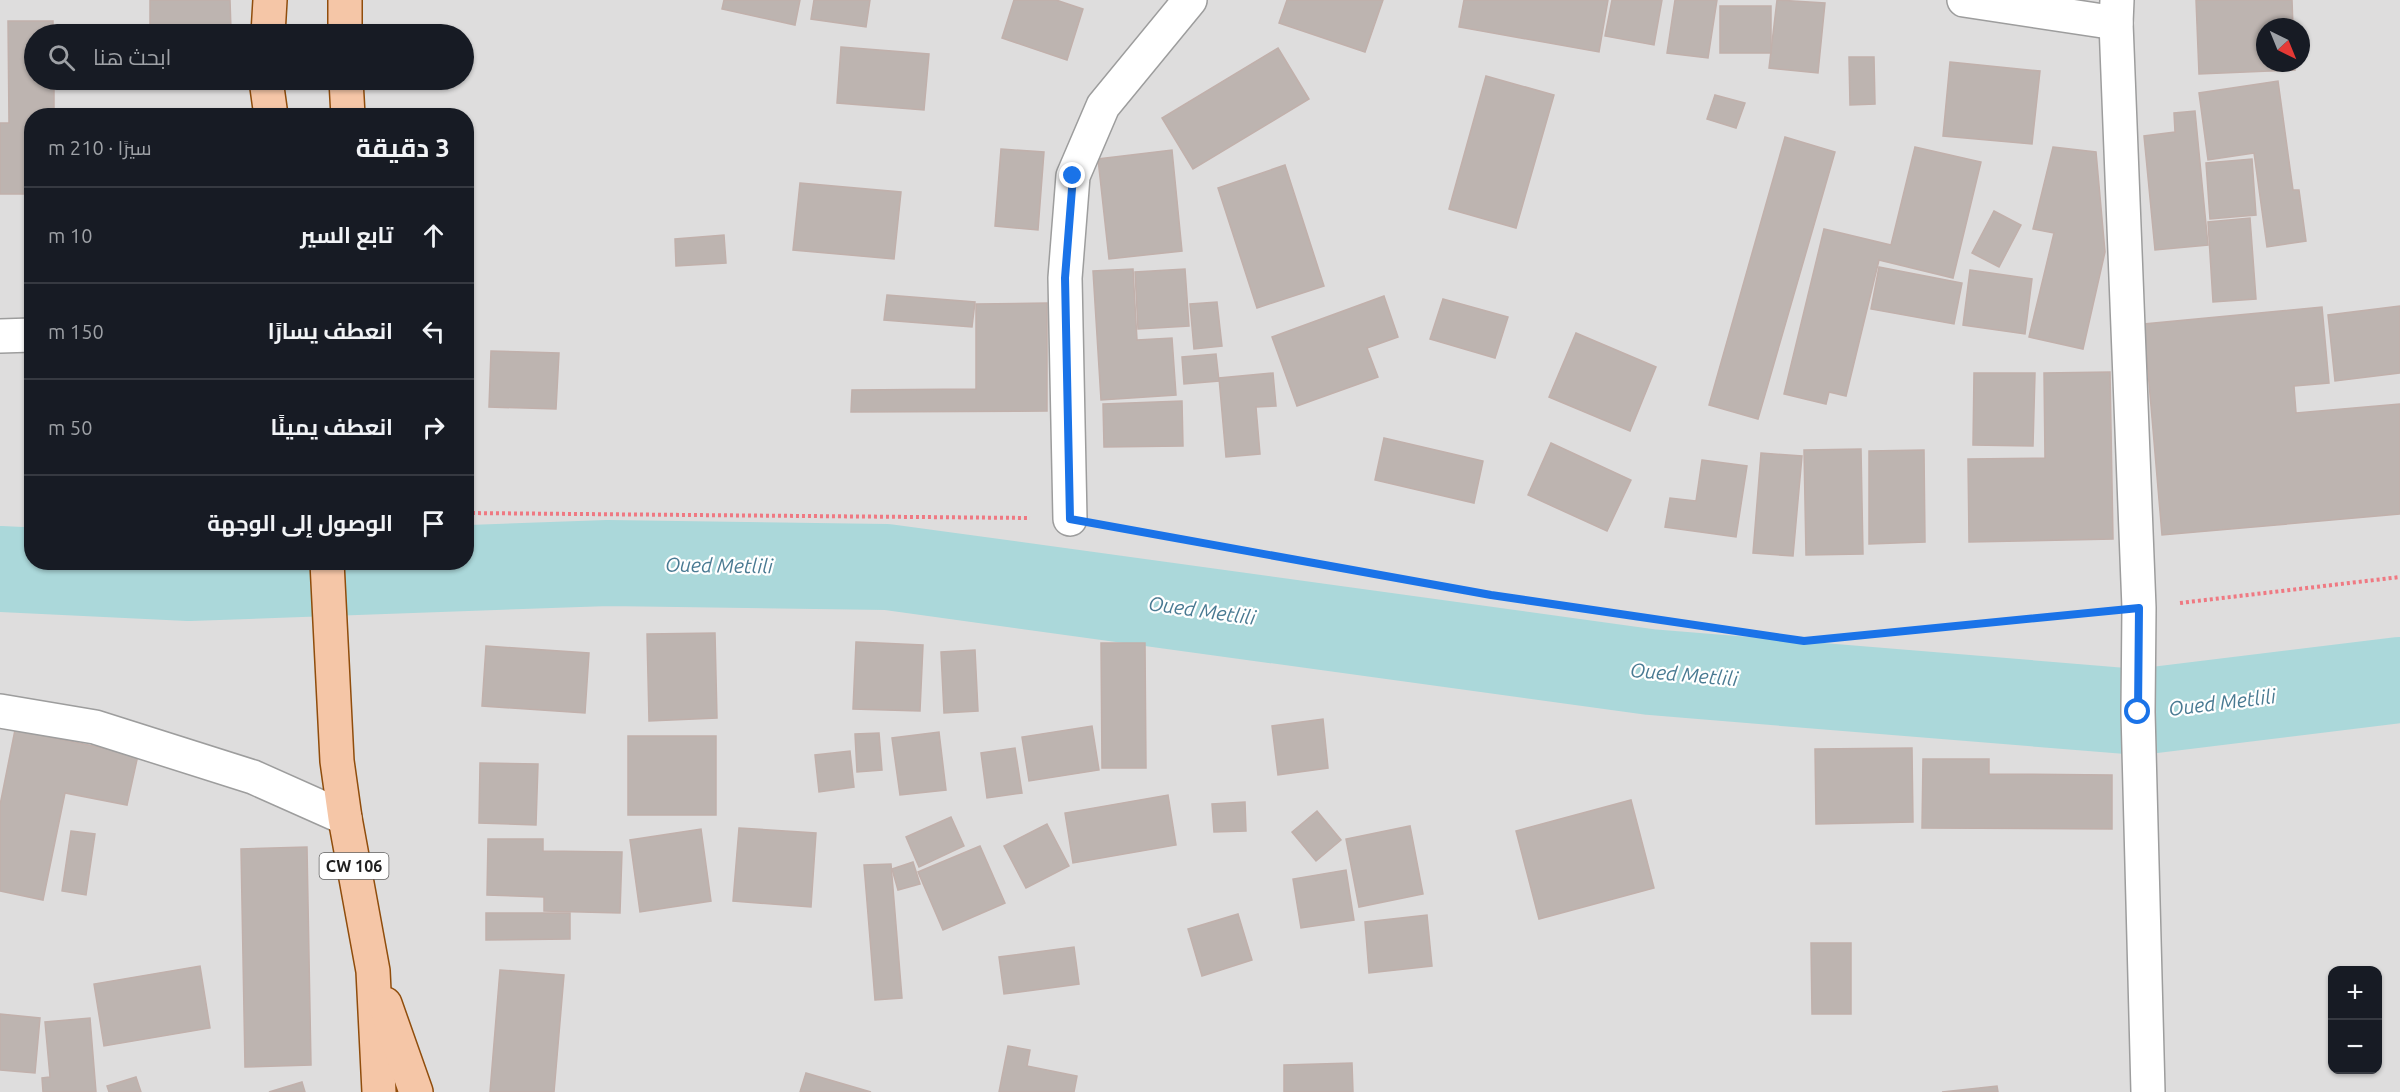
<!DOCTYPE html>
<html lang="ar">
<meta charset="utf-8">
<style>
:root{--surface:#171b24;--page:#242831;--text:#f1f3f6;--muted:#9ea1a6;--line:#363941}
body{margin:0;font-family:Ubuntu,Cairo,sans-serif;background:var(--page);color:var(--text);direction:rtl}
.controls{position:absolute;right:18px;bottom:18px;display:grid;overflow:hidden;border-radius:12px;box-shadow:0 2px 4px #0004}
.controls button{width:54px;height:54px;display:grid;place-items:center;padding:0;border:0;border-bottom:2px solid var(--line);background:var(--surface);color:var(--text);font:30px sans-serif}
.compass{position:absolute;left:2256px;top:18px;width:54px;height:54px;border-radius:50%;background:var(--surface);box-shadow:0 2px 4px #0004;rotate:137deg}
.stop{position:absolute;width:18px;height:18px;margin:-14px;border:4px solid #1a73e8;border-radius:50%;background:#fff}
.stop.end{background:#1a73e8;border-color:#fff;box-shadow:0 2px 6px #0008}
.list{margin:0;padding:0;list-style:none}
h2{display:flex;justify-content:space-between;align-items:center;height:78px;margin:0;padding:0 24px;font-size:26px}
h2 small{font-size:20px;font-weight:400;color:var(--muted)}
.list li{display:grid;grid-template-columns:39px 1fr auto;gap:18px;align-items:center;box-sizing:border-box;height:96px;padding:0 24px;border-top:2px solid var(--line)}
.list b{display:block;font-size:22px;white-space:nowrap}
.list em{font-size:20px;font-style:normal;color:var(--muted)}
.icon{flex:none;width:33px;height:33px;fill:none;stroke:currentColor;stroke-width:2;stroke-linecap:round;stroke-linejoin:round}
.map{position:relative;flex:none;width:2400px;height:1092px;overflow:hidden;direction:ltr}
.search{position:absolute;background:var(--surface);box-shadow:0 2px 4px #0004;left:24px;top:24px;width:450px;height:66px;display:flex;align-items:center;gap:15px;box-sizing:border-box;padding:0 21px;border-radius:33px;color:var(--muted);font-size:22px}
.panel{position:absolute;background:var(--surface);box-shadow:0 2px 4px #0004;left:24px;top:108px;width:450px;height:462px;border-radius:24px;direction:rtl}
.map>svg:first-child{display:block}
</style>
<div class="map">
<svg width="2400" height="1092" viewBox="0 0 2400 1092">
<rect width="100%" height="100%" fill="#f0ece7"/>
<!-- residential -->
<path fill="#dedddd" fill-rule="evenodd" d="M0 0H2400V1092H0ZM2265 27H2301V63H2265ZM34 34H464V80H34ZM32 116H466V562H32ZM2332 970H2378V1070H2332Z"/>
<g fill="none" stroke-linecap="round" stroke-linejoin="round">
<!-- river -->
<path stroke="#abd8da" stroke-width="86" d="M0 569 189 578 608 563 887 567 1650 672 2138 712 2400 680"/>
</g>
<!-- building -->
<g fill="#bdb4b0" stroke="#c1b0ab" stroke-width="1.5">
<path d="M150 0H230L231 30 150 32Z"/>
<path d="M724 0H800L795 25 722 9Z"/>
<path d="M814 0H870L866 27 811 19Z"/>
<path d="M1014 0H1056L1083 9 1067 60 1002 38Z"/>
<path d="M1287 0H1383L1365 52 1279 23Z"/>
<path d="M1464 0H1608L1599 52 1459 27Z"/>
<path d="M1612 0H1662L1654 45 1605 36Z"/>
<path d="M1675 0H1717L1708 58 1667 53Z"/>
<path d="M1777 0 1825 3 1818 73 1769 68Z"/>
<path d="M2196 0H2292L2293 27H2265V63H2295V70L2199 74Z"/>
<rect x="1720" y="6" width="51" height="47"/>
<path d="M8 21H53V34H34V80H54V116H32V194H0V123H9Z"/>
<path d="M841 47 929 54 924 110 837 103Z"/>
<path d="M1278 48 1309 99 1193 169 1162 118Z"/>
<path d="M1849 57H1874L1875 104 1850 105Z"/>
<path d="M1950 62 2040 71 2032 144 1943 136Z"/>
<path d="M1486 76 1554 95 1516 228 1449 209Z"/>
<path d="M2278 81 2293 190H2299L2306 241 2267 247 2254 153 2208 160 2199 93Z"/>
<path d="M1715 95 1745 103 1736 128 1707 119Z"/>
<path d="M2195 111 2208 245 2155 250 2144 136 2175 132 2174 113Z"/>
<path d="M1785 137 1835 152 1758 419 1709 405Z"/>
<path d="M1915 147 1981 162 1953 278 1879 260 1846 396 1829 392 1826 404 1784 394 1824 229 1891 245Z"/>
<path d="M2053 147 2096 152 2105 252 2083 349 2029 337 2054 233 2033 229Z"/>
<path d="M1001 149 1044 152 1038 230 995 226Z"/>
<path d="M1172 150 1182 251 1109 259 1098 159Z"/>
<path d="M2252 159 2256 215 2210 219 2206 163Z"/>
<path d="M1285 165 1324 286 1257 308 1218 188Z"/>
<path d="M800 183 901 192 894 259 793 250Z"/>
<path d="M1994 211 2021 225 1999 267 1972 253Z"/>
<path d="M2250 218 2256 299 2213 302 2208 222Z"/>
<path d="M724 235 726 263 676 266 675 239Z"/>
<path d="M1879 267 1962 283 1954 324 1871 309Z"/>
<path d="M1133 269 1137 340 1172 338 1176 395 1101 400 1093 271Z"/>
<path d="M1185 269 1189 326 1138 329 1135 272Z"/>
<path d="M1970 270 2032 279 2025 334 1963 325Z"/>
<path d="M887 295 975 302 972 327 884 320Z"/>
<path d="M1384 296 1398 337 1367 348 1378 377 1297 406 1272 337Z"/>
<path d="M1443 299 1508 317 1495 358 1430 339Z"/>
<path d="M1217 302 1222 346 1194 349 1190 304Z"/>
<path d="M1047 303V411L851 412 852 390 976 389V304Z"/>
<path d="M2400 306V373L2335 381 2328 315Z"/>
<path d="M2322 307 2329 383 2294 386 2296 413 2400 404V514L2162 535 2144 324Z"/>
<path d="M1576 333 1656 367 1630 431 1549 397Z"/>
<path d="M491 351 559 353 556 409 489 407Z"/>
<path d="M1216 354 1219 381 1184 384 1182 357Z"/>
<path d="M2110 372 2113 539 1969 542 1968 459 2045 458 2044 373Z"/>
<path d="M1273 373 1276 406 1256 407 1260 454 1226 457 1219 378Z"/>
<path d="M1974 373H2035L2033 446 1973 445Z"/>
<path d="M1182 401 1183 446 1104 447 1103 404Z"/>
<path d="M1384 438 1483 461 1474 503 1375 480Z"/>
<path d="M1551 443 1631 480 1607 531 1528 495Z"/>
<path d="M1861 449 1863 554 1806 555 1804 450Z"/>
<path d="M1924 450 1925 542 1869 544V451Z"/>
<path d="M1761 453 1802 456 1793 556 1753 553Z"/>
<path d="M1702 460 1747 466 1736 537 1665 527 1670 498 1696 501Z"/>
<path d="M715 633 717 718 649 721 647 634Z"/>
<path d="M856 642 923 645 920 711 853 709Z"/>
<path d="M1101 643H1145L1146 768H1102Z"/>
<path d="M486 646 589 653 585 713 482 706Z"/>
<path d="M975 650 978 711 944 713 941 652Z"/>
<path d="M1323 719 1328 768 1278 775 1272 726Z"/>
<path d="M1092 726 1099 770 1029 781 1022 737Z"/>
<path d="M15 730 138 755 127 805 65 793 43 900 0 891V805Z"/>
<path d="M939 732 946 790 900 795 892 738Z"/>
<path d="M879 733 882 770 857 772 855 734Z"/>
<rect x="628" y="736" width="88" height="79"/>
<path d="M1015 748 1022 793 987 798 981 753Z"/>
<path d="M1912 748 1913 822 1816 824 1815 749Z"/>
<path d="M850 751 854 787 819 792 815 755Z"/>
<path d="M1923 759H1989V774L2112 775V829L1922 828Z"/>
<path d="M480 763 538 764 536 825 479 823Z"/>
<path d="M1168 795 1176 845 1073 863 1065 813Z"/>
<path d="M1631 800 1654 888 1539 919 1516 831Z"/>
<path d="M1245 802 1246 831 1214 832 1212 804Z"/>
<path d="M1317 811 1341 840 1316 861 1292 832Z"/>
<path d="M951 817 964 846 919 867 906 837Z"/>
<path d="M1047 824 1069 866 1026 888 1004 846Z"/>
<path d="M1410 826 1423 894 1359 907 1346 839Z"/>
<path d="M739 828 816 833 811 907 733 901Z"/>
<path d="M701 829 711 901 640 912 630 840Z"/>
<path d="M71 831 95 834 86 895 62 891Z"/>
<path d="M488 839H543V851L622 852 620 913 544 911V897L487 895Z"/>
<path d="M980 846 1005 903 943 930 918 872Z"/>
<path d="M307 847 311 1065 245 1067 241 849Z"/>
<path d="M913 862 920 884 898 890 892 869Z"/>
<path d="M891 864 902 998 875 1000 864 865Z"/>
<path d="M1346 870 1354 920 1301 928 1293 879Z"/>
<path d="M486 913H570V939L486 940Z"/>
<path d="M1238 914 1252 960 1202 976 1188 929Z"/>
<path d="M1427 915 1432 966 1369 973 1365 922Z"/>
<path d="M1811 943H1851V1014H1812Z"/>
<path d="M1074 947 1079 984 1004 994 999 957Z"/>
<path d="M200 966 210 1028 104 1046 94 984Z"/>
<path d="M500 970 564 975 554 1092H490Z"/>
<path d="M0 1014 40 1018 35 1073 0 1070Z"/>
<path d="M90 1018 96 1092H43L42 1078 50 1077 45 1022Z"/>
<path d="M1008 1046 1030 1050 1027 1066 1077 1076 1074 1092H999Z"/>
<path d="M1352 1063 1353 1092H1284V1065Z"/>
<path d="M806 1073 871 1092H800Z"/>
<path d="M136 1077 141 1092H109L107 1086Z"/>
<path d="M302 1082 305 1092H269Z"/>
<path d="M1997 1086 1998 1092H1942Z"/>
</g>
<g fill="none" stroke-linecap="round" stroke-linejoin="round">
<!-- minor casing -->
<g stroke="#9d9d9d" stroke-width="36">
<g id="minor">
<path d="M1964 0 2116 23"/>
<path d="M2117 0 2116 23 2139 608 2138 712 2148 1092"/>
<path d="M0 336 32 335"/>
<path d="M1070 519 1065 278 1073 176 1103 106 1190 0"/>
<path d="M0 711 95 727 253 777 345 818"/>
</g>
</g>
<!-- major casing -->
<g stroke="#904d0c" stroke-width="36">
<g id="major">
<path d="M345 0V34"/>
<path d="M268 34 270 0"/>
<path d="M266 80 271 116"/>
<path d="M346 80 348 116"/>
<path d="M327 562 337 761 345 818 373 971 379 1092"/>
<path d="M385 1004 416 1092"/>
</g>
</g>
<!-- path -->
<g stroke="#ef7982" stroke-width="4" stroke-dasharray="3 3" stroke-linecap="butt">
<path d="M466 513 1030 518"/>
<path d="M1112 526 1491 595 1804 641 2098 612"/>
<path d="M2180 603 2400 577"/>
</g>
<!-- minor -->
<use href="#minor" stroke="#fff" stroke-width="33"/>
<!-- major -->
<use href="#major" stroke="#f5c6a7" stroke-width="33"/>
</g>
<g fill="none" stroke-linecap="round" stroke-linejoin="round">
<!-- route -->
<path stroke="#1a73e8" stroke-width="8" d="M1073 176 1065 278 1070 519 1491 595 1804 641 2139 608 2138 712"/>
</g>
<g text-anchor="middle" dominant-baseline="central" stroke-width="4.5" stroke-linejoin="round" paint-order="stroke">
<!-- shield labels -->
<rect fill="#fff" stroke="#636363" stroke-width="1.5" x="319.5" y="853" width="69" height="26" rx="4.5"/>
<g font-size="16" font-weight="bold" fill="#202020">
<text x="354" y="866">CW 106</text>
</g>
<!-- water labels -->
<g font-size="20" font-style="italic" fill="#497a92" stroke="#fff">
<text transform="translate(719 565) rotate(1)">Oued Metlili</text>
<text transform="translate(1202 610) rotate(8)">Oued Metlili</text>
<text transform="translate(1684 674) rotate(5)">Oued Metlili</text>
<text transform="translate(2222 702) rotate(-7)">Oued Metlili</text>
</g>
</g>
</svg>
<div class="controls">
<button>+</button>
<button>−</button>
</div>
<svg class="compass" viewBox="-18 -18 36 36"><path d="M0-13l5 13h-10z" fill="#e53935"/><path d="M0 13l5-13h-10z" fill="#9ea1a6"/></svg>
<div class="stop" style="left:2138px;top:712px"></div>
<div class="stop end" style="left:1073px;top:176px"></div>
<div class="search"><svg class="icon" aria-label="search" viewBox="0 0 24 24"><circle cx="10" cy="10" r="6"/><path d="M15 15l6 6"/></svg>ابحث هنا</div>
<section class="panel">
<h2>3 دقيقة<small>سيرًا · 210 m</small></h2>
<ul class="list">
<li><svg class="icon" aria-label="ahead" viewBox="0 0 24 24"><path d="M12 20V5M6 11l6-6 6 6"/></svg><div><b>تابع السير</b></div><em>10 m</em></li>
<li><svg class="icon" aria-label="left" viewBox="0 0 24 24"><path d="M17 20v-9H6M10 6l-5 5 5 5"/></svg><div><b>انعطف يسارًا</b></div><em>150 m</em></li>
<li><svg class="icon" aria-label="right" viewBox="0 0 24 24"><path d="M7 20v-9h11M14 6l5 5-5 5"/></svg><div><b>انعطف يمينًا</b></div><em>50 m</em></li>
<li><svg class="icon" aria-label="arrive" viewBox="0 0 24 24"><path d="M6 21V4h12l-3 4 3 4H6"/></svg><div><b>الوصول إلى الوجهة</b></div></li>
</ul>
</section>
</div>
